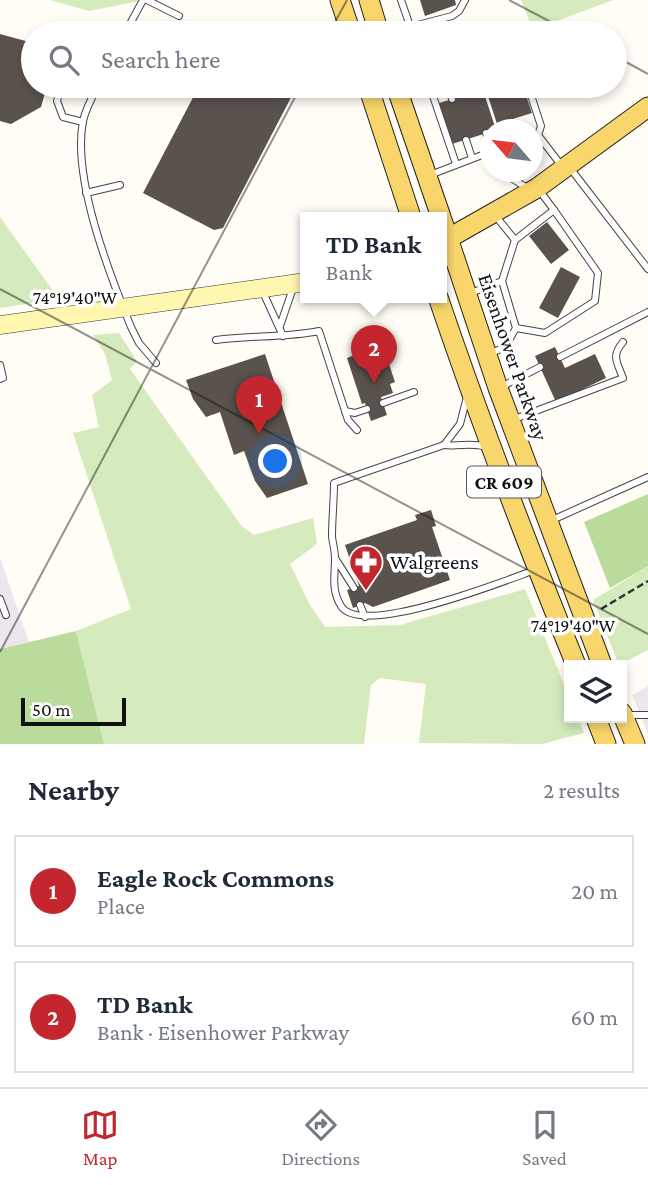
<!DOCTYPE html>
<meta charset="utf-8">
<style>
:root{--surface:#fff;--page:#f2f2f3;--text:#1f2937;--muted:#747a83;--line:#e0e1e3;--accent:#c4262e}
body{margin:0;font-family:"Crimson Pro",serif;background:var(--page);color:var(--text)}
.controls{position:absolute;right:21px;bottom:21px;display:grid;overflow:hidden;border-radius:0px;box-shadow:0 4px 10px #0003}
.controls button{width:63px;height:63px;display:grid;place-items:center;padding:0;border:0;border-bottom:2px solid var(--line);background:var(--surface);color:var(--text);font:35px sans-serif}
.compass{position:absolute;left:480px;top:119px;width:63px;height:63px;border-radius:50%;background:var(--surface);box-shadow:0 4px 10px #0003;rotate:298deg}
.scale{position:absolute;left:21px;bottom:18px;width:105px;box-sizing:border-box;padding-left:7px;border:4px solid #111;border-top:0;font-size:19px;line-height:24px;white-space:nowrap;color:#111;-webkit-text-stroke:5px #fff;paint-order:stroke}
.you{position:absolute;left:276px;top:462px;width:24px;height:24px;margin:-18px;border:5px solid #fff;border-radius:50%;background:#1a73e8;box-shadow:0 0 0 10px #1a73e833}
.badge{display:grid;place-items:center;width:46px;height:46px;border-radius:50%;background:var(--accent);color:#fff;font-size:23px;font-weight:700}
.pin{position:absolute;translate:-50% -58px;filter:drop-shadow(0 2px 4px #0008)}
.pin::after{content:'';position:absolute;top:37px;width:24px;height:21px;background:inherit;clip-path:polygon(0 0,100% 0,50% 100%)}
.popup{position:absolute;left:300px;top:212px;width:147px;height:91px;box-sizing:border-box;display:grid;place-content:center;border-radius:0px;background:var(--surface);filter:drop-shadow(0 2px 5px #0005);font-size:23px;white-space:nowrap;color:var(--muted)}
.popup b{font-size:26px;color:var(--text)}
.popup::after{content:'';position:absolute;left:50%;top:100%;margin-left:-14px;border:14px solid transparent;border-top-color:var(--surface)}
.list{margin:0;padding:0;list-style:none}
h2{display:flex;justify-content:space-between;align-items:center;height:91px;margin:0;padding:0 28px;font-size:30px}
h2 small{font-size:23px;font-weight:400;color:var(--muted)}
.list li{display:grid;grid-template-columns:46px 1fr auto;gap:21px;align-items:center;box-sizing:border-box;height:112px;margin:0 14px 14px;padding:0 14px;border:2px solid var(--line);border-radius:0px}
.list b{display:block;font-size:26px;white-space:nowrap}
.list p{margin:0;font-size:23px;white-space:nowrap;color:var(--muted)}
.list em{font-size:23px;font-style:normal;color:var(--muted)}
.icon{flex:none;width:38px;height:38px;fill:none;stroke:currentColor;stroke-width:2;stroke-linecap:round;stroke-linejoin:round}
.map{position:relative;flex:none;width:648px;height:744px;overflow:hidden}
.search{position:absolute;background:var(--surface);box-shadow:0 4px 10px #0003;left:21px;right:21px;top:21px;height:77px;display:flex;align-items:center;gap:18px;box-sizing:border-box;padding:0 24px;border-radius:38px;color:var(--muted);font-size:26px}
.sheet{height:343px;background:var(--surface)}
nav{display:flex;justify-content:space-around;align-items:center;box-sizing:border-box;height:98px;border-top:2px solid var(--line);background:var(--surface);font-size:19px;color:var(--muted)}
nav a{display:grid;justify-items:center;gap:4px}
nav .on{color:var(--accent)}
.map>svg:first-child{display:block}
</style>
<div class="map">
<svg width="648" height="744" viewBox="0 0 648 744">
<rect width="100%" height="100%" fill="#fffdf5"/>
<!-- industrial -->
<g fill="#eee6ef">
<path d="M0 558 29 642 0 649Z"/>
<path d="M648 686V734L632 695Z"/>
</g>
<!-- green -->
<g fill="#d5ebbd">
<path d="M50 0H145L89 11Z"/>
<path d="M521 0H613L533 30Z"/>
<path d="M0 217 59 299 0 308Z"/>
<path d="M119 333 137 361 130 369 241 525 254 535 313 518 317 544 290 564 310 605 325 627 400 625 525 589 569 697V718H578L584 733 542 744 419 743 426 684 380 678 371 685 364 744H104L76 631 131 609 73 433 99 427 92 395 112 380 105 354 93 335Z"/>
<path d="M648 566V650L619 665 593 600Z"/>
</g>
<!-- forest -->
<g fill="#b9dc9c">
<path d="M648 494V566L610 588 584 522Z"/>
<path d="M76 631 104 744H0V649Z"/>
</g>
<!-- building -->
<g fill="#5a524d">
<path d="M420 0H455L456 5 425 16Z"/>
<path d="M230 25 246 33H226Z"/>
<path d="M0 34 33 43V86H47L41 107 11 124 0 121Z"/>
<path d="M199 86H297L223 228 214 230 143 193Z"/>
<path d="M510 86H523L532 113 497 124 487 93Z"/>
<path d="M483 90 496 130H490V132L452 144 439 103Z"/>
<path d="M547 222 569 250 551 264 529 236Z"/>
<path d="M561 267 580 277 558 318 539 308Z"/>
<path d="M378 345 385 365 389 364 395 382 390 384 393 393 381 397 387 415 371 421 365 403 362 404 347 358Z"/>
<path d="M555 347 565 368 595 354 606 378 556 402 535 356Z"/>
<path d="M265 354 308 484 267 498 255 481 244 451 234 455 220 412 206 417 193 399 186 380Z"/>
<path d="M431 510 436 526 432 527 450 580 373 607 365 603 353 608 347 590 359 586 345 545 417 520 415 515Z"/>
</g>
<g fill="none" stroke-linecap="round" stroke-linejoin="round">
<!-- service casing -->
<g stroke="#444" stroke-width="8">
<g id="service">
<path d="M147 0 179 16"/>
<path d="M401 0 410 26"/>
<path d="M125 33 143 0"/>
<path d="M387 33 452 16 459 11 465 0"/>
<path d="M61 86 57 101 63 117 83 122"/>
<path d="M98 86C92 97 86 108 83 121 72 178 109 273 131 327L139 343 156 363"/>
<path d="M402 86 432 93 452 86"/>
<path d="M471 86 474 93"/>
<path d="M528 86 541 126 538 135"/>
<path d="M448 87 452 99"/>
<path d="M432 93 456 164"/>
<path d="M486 133 490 145"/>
<path d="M532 137 538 135 561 165"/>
<path d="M466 140 472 158"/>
<path d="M570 168 648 269"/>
<path d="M502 172 527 188"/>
<path d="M430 175 490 152"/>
<path d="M86 193 120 185"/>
<path d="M494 214 515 240"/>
<path d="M262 290 283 336"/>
<path d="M468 294 502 281"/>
<path d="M280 326 293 288"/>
<path d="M516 328 545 333 595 301 598 273 554 210"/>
<path d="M216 340C251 335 285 338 319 331L348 420 357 430"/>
<path d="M489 354 505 347 516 328 502 281 515 240 554 210 539 190"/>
<path d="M560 357 648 312"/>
<path d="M0 365 3 378 0 379"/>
<path d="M501 387 540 367"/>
<path d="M467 397 460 424 444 445 334 483C334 501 332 519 332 537 333 544 335 551 335 559 335 575 331 590 341 606 361 638 504 581 535 570"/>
<path d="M383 403 414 392"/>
<path d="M345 411 355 413 367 409"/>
<path d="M512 420 623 378C617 362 611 356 623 342"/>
<path d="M444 445C459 447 471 442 486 447"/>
<path d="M550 521 648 477"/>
<path d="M335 558 354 588"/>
<path d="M0 599 6 615"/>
<path d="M360 605 365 617"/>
<path d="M625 715H648"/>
</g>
</g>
<!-- secondary casing -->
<g stroke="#333" stroke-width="19">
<path id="secondary" d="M0 325 306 282"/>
</g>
<!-- primary casing -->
<g stroke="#222" stroke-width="21">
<g id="primary">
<path d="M340 0 351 33"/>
<path d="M369 0 379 33"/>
<path d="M368 86 411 217"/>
<path d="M396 86 441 217"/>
<path d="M442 220 498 388 602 665"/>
<path d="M442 242 537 188 648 107"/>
<path d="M438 297C480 421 527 544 576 665"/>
<path d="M622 713 635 744"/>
<path d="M596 718 606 744"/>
</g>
</g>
<!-- path -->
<path stroke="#333" stroke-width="2.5" stroke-dasharray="7 3.5" stroke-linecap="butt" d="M601 609 648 581"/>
<!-- service -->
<use href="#service" stroke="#fff" stroke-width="6"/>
<!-- secondary -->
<use href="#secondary" stroke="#fff6b0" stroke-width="18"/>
<!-- primary -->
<use href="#primary" stroke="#f9d66b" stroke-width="19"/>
</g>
<!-- ticks -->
<path fill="none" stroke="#111" stroke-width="2" stroke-opacity="0.45" d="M509 0 572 33M329 33 347 0M615 56 648 74M0 289 648 634M0 652 301 86"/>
<!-- icons -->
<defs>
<g id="pharmacy-pin" transform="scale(1.75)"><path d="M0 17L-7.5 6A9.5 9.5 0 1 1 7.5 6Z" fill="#c4262e" stroke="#fff"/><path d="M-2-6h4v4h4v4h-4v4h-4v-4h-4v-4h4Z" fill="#fff"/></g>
</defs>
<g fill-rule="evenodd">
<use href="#pharmacy-pin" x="366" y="562"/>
</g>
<g text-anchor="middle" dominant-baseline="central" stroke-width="7" stroke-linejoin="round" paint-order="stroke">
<!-- shield labels -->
<rect fill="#fff" stroke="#585858" stroke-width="2" x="467" y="466.5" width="74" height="31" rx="5"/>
<g font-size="19" font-weight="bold" fill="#111">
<text x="504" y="482">CR 609</text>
</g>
<!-- street labels -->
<g font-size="21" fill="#111" stroke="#fff">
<text transform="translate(513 357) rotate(71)">Eisenhower Parkway</text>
</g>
<!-- poi labels -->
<g font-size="21" fill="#111" stroke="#fff" text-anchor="start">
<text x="390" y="562">Walgreens</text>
</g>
</g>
<g font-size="18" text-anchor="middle" fill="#111" stroke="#fff" stroke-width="7" stroke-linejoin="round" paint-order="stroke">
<text x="75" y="304">74°19'40"W</text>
<text x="573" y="632">74°19'40"W</text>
</g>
</svg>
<div class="controls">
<button><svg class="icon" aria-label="layers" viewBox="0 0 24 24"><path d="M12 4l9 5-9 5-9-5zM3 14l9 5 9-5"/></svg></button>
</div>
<svg class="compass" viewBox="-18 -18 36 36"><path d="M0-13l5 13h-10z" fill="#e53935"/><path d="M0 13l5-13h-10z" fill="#747a83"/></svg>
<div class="scale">50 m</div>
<div class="you"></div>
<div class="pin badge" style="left:259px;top:434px">1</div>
<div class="pin badge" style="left:374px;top:383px">2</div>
<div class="popup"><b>TD Bank</b>Bank</div>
<div class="search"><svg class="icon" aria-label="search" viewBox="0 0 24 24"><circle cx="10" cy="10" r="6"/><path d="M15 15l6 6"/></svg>Search here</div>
</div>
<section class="sheet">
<h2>Nearby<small>2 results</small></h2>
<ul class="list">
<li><span class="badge">1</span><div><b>Eagle Rock Commons</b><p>Place</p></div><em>20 m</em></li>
<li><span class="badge">2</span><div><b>TD Bank</b><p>Bank · Eisenhower Parkway</p></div><em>60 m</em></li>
</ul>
</section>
<nav>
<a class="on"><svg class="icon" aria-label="map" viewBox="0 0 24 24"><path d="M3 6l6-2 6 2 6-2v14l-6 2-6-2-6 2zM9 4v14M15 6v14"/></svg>Map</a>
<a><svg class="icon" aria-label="directions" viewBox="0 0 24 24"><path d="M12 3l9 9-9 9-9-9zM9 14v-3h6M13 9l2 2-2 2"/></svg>Directions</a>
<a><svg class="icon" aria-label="saved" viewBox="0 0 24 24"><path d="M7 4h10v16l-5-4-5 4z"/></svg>Saved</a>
</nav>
